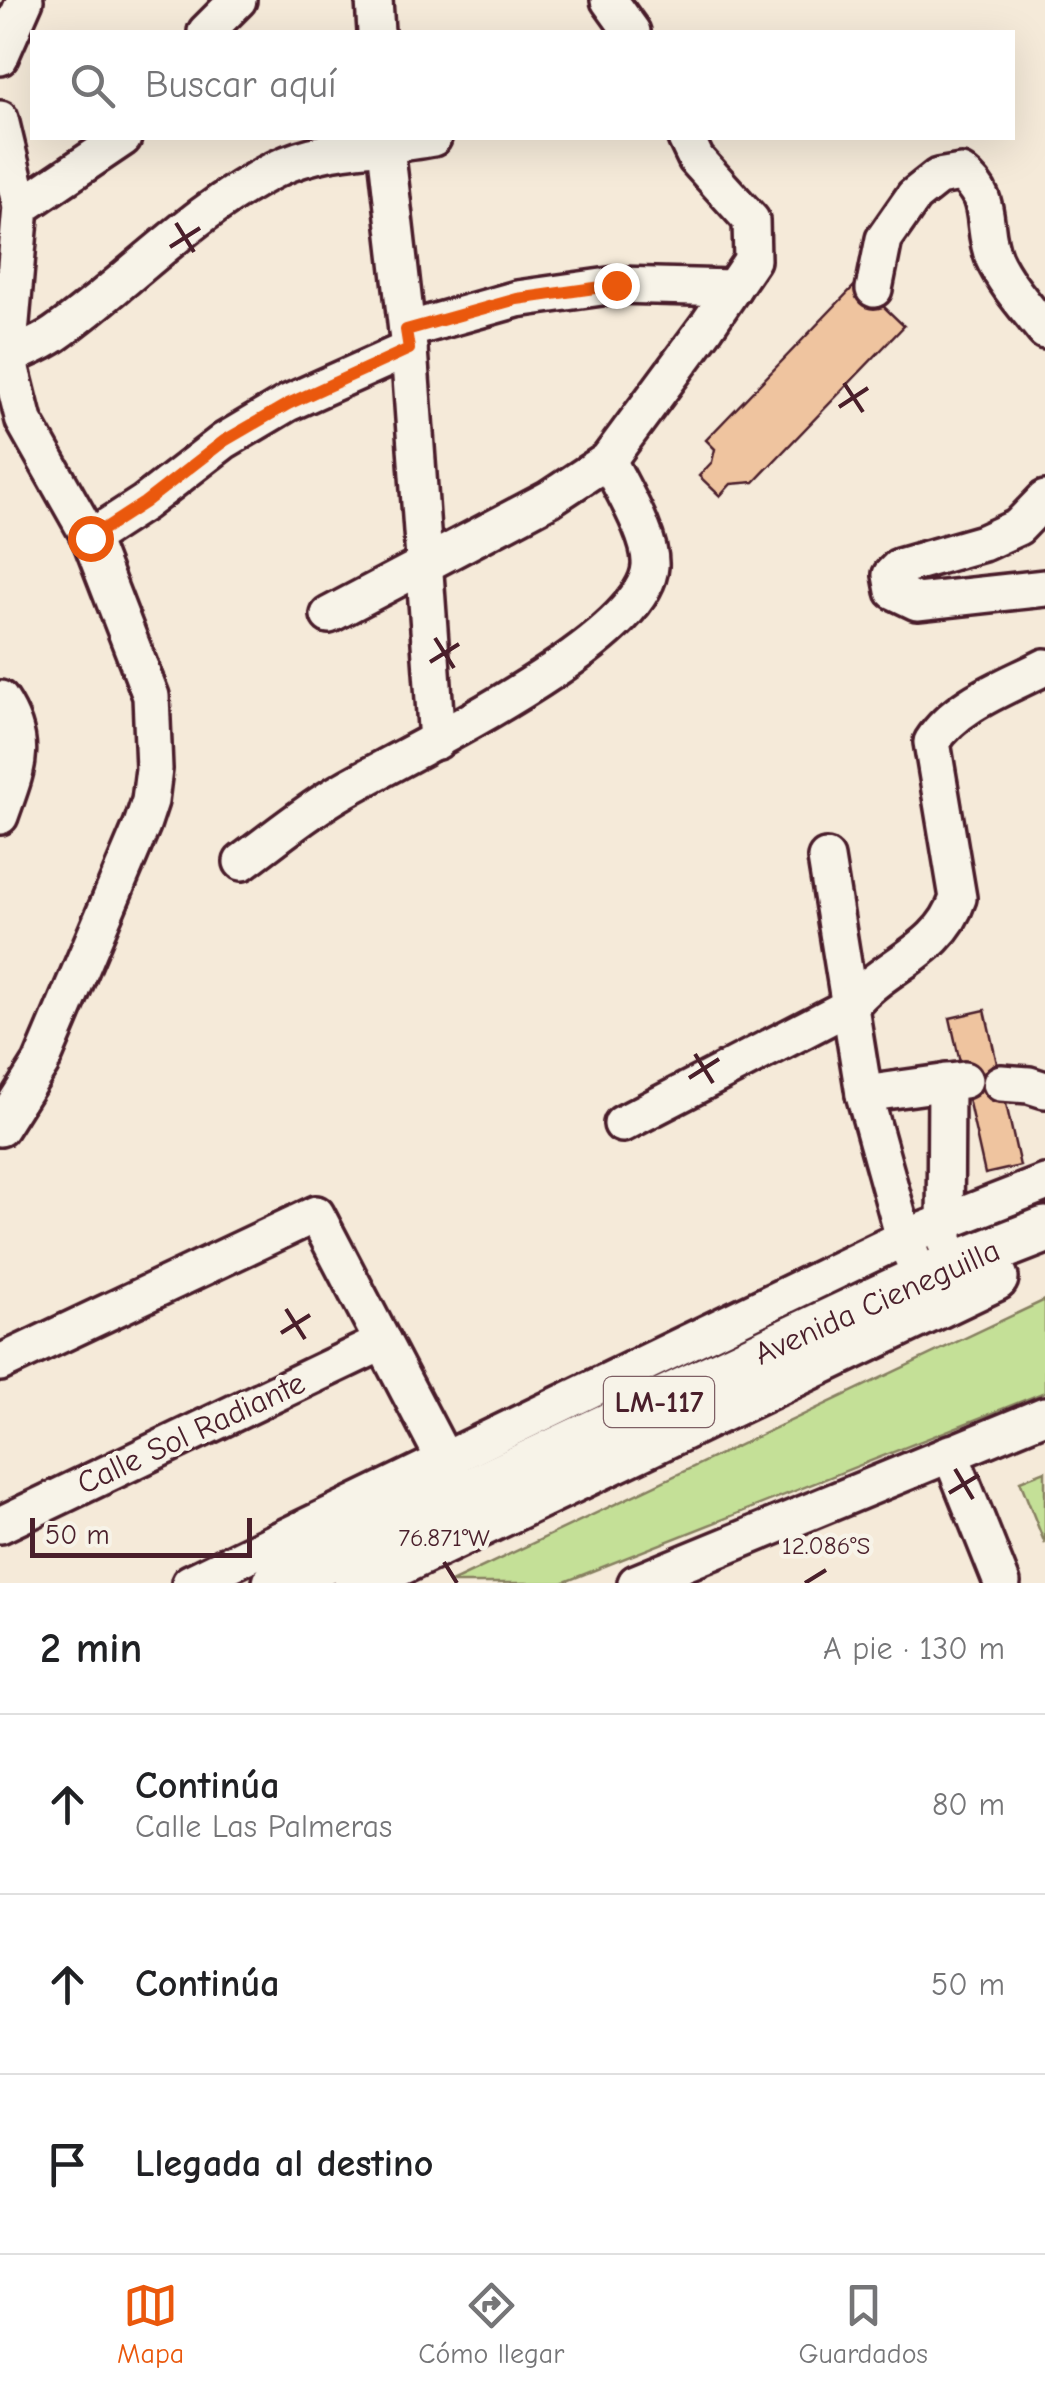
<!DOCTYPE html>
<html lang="es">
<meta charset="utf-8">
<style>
:root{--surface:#fff;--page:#f2f2f2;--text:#202124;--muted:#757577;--line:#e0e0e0;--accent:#ea580c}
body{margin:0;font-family:"Comic Neue",sans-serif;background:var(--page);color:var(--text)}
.scale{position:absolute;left:30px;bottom:25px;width:222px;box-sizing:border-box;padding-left:10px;border:5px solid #4a1f2b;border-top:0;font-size:28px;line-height:35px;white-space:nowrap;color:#4a1f2b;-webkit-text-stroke:8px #f7f3e8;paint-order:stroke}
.stop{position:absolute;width:30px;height:30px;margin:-22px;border:8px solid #ea580c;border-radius:50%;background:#fff}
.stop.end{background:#ea580c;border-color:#fff;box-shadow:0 2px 10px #0008}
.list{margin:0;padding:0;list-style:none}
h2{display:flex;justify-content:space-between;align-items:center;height:130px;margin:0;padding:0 40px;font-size:42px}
h2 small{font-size:32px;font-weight:400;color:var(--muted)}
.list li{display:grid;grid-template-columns:65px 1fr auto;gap:30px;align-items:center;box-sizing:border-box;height:180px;padding:0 40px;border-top:2px solid var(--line)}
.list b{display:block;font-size:38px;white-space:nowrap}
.list p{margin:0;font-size:32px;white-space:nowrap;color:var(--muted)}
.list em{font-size:32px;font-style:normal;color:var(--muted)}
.icon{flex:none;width:55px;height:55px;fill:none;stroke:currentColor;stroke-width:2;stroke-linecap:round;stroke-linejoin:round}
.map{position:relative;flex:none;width:1045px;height:1583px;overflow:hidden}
.search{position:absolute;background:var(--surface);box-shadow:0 10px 40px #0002;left:30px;right:30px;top:30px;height:110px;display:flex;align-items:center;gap:25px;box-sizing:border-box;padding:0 35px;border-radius:0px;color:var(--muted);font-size:38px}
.sheet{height:670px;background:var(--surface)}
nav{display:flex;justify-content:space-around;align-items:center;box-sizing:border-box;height:140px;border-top:2px solid var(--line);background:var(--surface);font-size:28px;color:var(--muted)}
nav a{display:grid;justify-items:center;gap:5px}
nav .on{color:var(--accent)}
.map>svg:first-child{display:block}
</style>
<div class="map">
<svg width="1045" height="1583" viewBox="0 0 1045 1583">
<rect width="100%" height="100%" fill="#f5ead9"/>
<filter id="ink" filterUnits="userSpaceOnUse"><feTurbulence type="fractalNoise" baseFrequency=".01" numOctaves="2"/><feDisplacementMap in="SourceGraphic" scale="20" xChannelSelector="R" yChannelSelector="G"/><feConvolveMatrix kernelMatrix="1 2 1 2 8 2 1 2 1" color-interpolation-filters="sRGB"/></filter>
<g filter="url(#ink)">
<!-- green -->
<g fill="#c4e097" stroke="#878061" stroke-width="2.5">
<path d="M1045 1300V1392L562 1583H449Z"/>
<path d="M1045 1471V1544L1020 1481Z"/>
</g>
<!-- building -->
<g fill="#efc49f" stroke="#4a1f2b" stroke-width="2.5">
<path d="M858 282 904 326 754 482 731 484 720 496 699 476 712 462 715 449 706 440Z"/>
<path d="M985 1010 1020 1166 985 1174 950 1018Z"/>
</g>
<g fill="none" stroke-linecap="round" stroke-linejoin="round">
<!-- minor casing -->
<g stroke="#4a1f2b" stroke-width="42">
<g id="minor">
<path d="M374 0 376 32"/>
<path d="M609 0 632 32"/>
<path d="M206 32 238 0"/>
<path d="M0 57 25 0"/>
<path d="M0 119 21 207 8 357 24 421 90 538 151 696 154 769 150 801 142 825 41 1063 0 1128"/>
<path d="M385 138 409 349 437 741"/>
<path d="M21 207 123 138"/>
<path d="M874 289 884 239 914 196 938 177 961 173C995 199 980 225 994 259 1005 284 1028 309 1045 331"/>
<path d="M407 330 517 299 616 285 733 288"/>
<path d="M0 362C17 352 38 346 55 334 130 281 193 210 276 169 325 145 381 148 433 138"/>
<path d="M1045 499 1018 527 983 543 899 567 891 575 894 591 917 602 1045 588"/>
<path d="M90 538 144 503 224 441 288 403 409 349"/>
<path d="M329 615 549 499 608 460 707 326 752 260 751 220 696 159 686 138"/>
<path d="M0 699C30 744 16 770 0 816"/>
<path d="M826 858 864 1094 904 1238 912 1257"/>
<path d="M242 862C275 838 307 811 342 791 405 754 645 642 650 566 652 536 620 486 608 460"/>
<path d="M1001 1083 1029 1085 1045 1090"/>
<path d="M864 1094 964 1080"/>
<path d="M622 1124 850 1006C884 963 940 953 958 898L932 742C956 704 1006 687 1045 667"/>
<path d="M945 1242 946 1082"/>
<path d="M0 1363 316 1214 455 1480"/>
<path d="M950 1453 1002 1583"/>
<path d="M0 1525 383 1342"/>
<path d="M190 1583 904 1238 1045 1183"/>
<path d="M636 1583 1045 1415"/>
</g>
</g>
<!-- major casing -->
<g stroke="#4a1f2b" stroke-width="52">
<g id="major">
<path d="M276 1583 922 1278 1045 1230"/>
<path d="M356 1583 995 1278"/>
</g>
</g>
<!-- minor -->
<use href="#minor" stroke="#f7f3e8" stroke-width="35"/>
<!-- major -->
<use href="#major" stroke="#f7f3e8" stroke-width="45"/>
</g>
</g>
<g fill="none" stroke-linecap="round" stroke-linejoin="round" filter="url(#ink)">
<!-- route -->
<path stroke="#ea580c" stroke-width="12" d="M90 538 144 503 224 441 288 404 409 349 406 330 517 299 616 285"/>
</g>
<!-- ticks -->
<path fill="none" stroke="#4a1f2b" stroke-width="4" d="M176 223 194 252M170 247 200 228M844 383 863 412M839 407 868 388M435 638 454 668M430 662 459 644M695 1054 713 1083M689 1078 719 1059M286 1309 305 1339M281 1333 310 1315M955 1469 973 1499M949 1493 979 1475M444 1562 457 1583M805 1583 826 1570"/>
<g text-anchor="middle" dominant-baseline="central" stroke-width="9" stroke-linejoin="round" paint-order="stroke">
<!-- shield labels -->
<rect fill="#f7f3e8" stroke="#7e5f64" stroke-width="2.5" x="604" y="1377" width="110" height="50" rx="8"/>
<g font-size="30" font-weight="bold" fill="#4a1f2b">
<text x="659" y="1402">LM-117</text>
</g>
<!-- street labels -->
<g font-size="32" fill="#4a1f2b" stroke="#f7f3e8">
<text transform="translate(877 1302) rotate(-24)">Avenida Cieneguilla</text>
<text transform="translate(191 1433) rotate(-25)">Calle Sol Radiante</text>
</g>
</g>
<g font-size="25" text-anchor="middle" fill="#4a1f2b" stroke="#f7f3e8" stroke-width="9" stroke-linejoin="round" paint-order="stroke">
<text x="444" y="1546">76.871°W</text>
<text x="826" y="1554">12.086°S</text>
</g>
</svg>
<div class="scale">50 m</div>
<div class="stop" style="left:90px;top:538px"></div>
<div class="stop end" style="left:616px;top:285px"></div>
<div class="search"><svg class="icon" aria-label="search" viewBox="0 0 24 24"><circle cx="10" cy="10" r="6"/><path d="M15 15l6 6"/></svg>Buscar aquí</div>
</div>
<section class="sheet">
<h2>2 min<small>A pie · 130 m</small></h2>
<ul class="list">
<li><svg class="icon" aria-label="ahead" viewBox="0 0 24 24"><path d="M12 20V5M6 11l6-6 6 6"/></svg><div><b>Continúa</b><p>Calle Las Palmeras</p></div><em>80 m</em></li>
<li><svg class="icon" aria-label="ahead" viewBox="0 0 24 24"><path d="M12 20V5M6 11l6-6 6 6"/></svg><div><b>Continúa</b></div><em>50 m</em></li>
<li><svg class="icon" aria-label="arrive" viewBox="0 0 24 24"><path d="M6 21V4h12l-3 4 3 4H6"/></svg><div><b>Llegada al destino</b></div></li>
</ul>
</section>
<nav>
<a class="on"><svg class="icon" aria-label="map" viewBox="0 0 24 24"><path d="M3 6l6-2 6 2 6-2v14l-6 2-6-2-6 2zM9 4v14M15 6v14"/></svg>Mapa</a>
<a><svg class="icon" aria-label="directions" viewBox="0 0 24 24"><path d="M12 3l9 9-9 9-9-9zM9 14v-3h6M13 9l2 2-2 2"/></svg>Cómo llegar</a>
<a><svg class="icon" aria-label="saved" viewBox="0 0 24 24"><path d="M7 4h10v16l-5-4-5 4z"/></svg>Guardados</a>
</nav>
